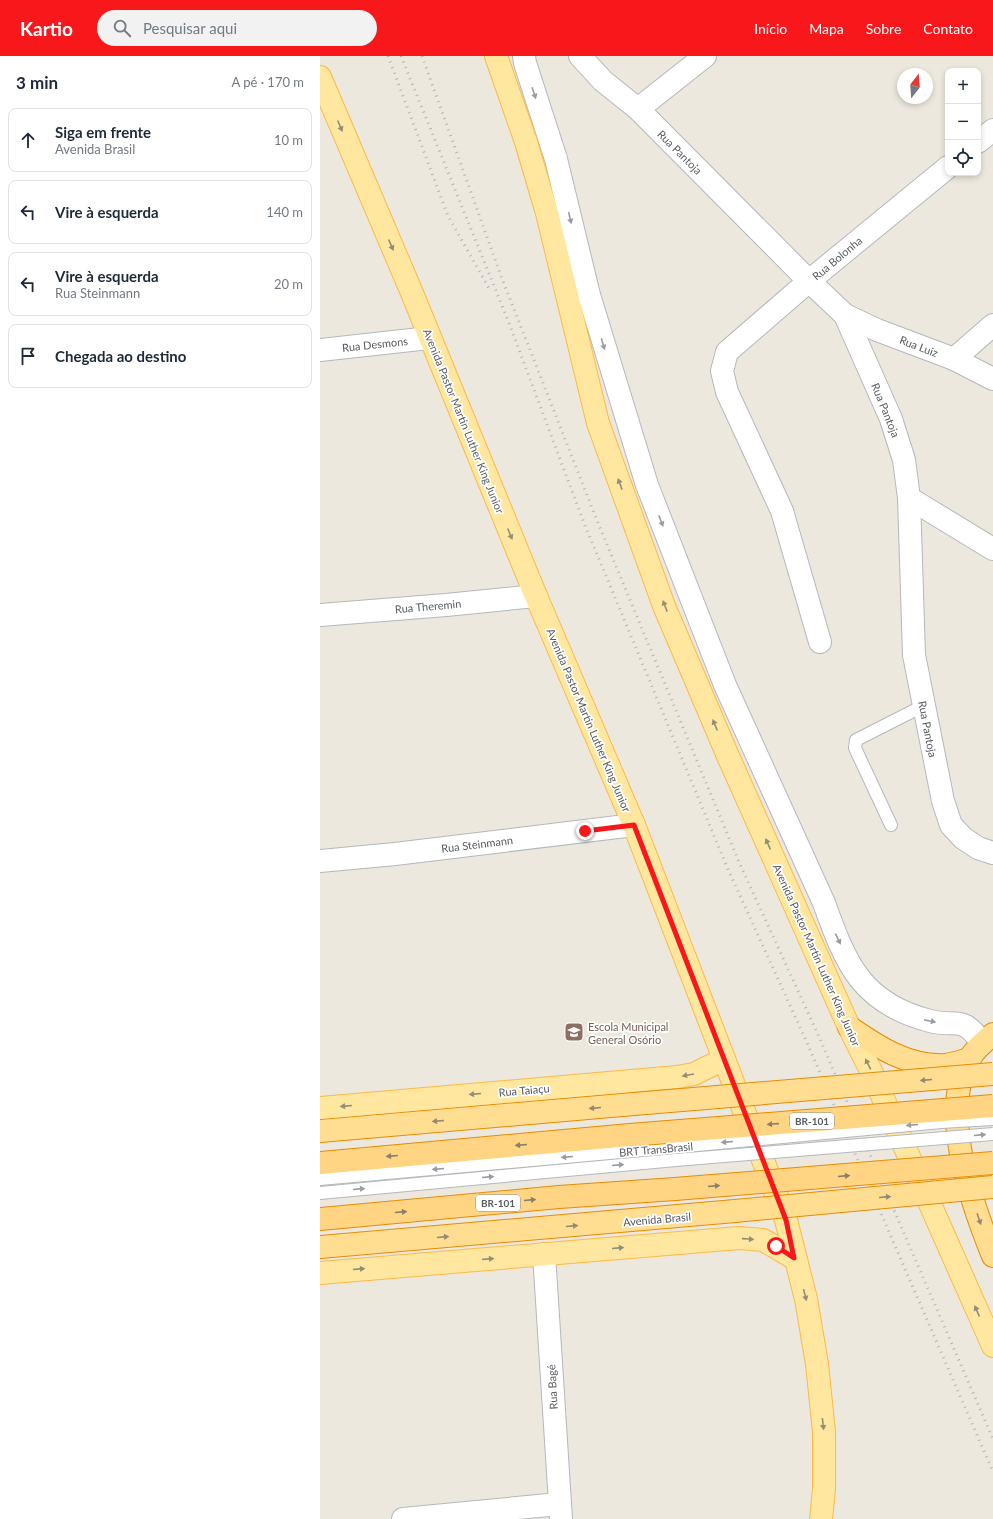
<!DOCTYPE html>
<html lang="pt">
<meta charset="utf-8">
<style>
:root{--surface:#fff;--page:#f2f2f3;--text:#1f2937;--muted:#747a83;--line:#e0e1e3;--accent:#f8181b}
body{margin:0;font-family:Lato,sans-serif;background:var(--page);color:var(--text)}
.controls{position:absolute;right:12px;top:12px;display:grid;overflow:hidden;border-radius:8px;box-shadow:0 2px 6px #0003}
.controls button{width:36px;height:36px;display:grid;place-items:center;padding:0;border:0;border-bottom:1px solid var(--line);background:var(--surface);color:var(--text);font:20px sans-serif}
.compass{position:absolute;left:577px;top:12px;width:36px;height:36px;border-radius:50%;background:var(--surface);box-shadow:0 2px 6px #0003;rotate:17deg}
.stop{position:absolute;width:12px;height:12px;margin:-9px;border:3px solid #f8181b;border-radius:50%;background:#fff}
.stop.end{background:#f8181b;border-color:#fff;box-shadow:0 1px 4px #0008}
.list{margin:0;padding:0;list-style:none}
h2{display:flex;justify-content:space-between;align-items:center;height:52px;margin:0;padding:0 16px;font-size:17px}
h2 small{font-size:13px;font-weight:400;color:var(--muted)}
.list li{display:grid;grid-template-columns:26px 1fr auto;gap:12px;align-items:center;box-sizing:border-box;height:64px;margin:0 8px 8px;padding:0 8px;border:1px solid var(--line);border-radius:8px}
.list b{display:block;font-size:15px;white-space:nowrap}
.list p{margin:0;font-size:13px;white-space:nowrap;color:var(--muted)}
.list em{font-size:13px;font-style:normal;color:var(--muted)}
.icon{flex:none;width:22px;height:22px;fill:none;stroke:currentColor;stroke-width:2;stroke-linecap:round;stroke-linejoin:round}
.map{position:relative;flex:none;width:673px;height:1463px;overflow:hidden}
header{display:flex;align-items:center;gap:24px;box-sizing:border-box;height:56px;padding:0 20px;background:var(--accent);color:#fff}
header strong{font-size:19px}
nav{display:flex;gap:22px;margin-inline-start:auto;font-size:14px}
.search{width:280px;height:36px;background:var(--page);display:flex;align-items:center;gap:10px;box-sizing:border-box;padding:0 14px;border-radius:22px;color:var(--muted);font-size:15px}
main{display:flex}
aside{flex:1;background:var(--surface)}
.map>svg:first-child{display:block}
</style>
<header>
<strong>Kartio</strong>
<div class="search"><svg class="icon" aria-label="search" viewBox="0 0 24 24"><circle cx="10" cy="10" r="6"/><path d="M15 15l6 6"/></svg>Pesquisar aqui</div>
<nav><a>Início</a><a>Mapa</a><a>Sobre</a><a>Contato</a></nav>
</header>
<main>
<aside>
<h2>3 min<small>A pé · 170 m</small></h2>
<ul class="list">
<li><svg class="icon" aria-label="ahead" viewBox="0 0 24 24"><path d="M12 20V5M6 11l6-6 6 6"/></svg><div><b>Siga em frente</b><p>Avenida Brasil</p></div><em>10 m</em></li>
<li><svg class="icon" aria-label="left" viewBox="0 0 24 24"><path d="M17 20v-9H6M10 6l-5 5 5 5"/></svg><div><b>Vire à esquerda</b></div><em>140 m</em></li>
<li><svg class="icon" aria-label="left" viewBox="0 0 24 24"><path d="M17 20v-9H6M10 6l-5 5 5 5"/></svg><div><b>Vire à esquerda</b><p>Rua Steinmann</p></div><em>20 m</em></li>
<li><svg class="icon" aria-label="arrive" viewBox="0 0 24 24"><path d="M6 21V4h12l-3 4 3 4H6"/></svg><div><b>Chegada ao destino</b></div></li>
</ul>
</aside>
<div class="map">
<svg width="673" height="1463" viewBox="0 0 673 1463">
<rect width="100%" height="100%" fill="#ece8de"/>
<g fill="none" stroke-linecap="round" stroke-linejoin="round">
<!-- service casing -->
<g stroke="#b4b8bd" stroke-width="14">
<g id="service">
<path d="M571 769 535 692 536 684 603 650"/>
<path d="M0 1123 356 1091"/>
<path d="M0 1137 356 1104"/>
</g>
</g>
<!-- minor casing -->
<g stroke="#b4b8bd" stroke-width="24">
<g id="minor">
<path d="M204 0 205 7 236 103 269 239 327 429 405 629 504 847C526 908 541 947 610 965 637 972 642 958 662 987"/>
<path d="M260 0 283 25 318 53 489 225 525 259 571 363 584 404 589 442 594 599 623 745 631 769 643 782 658 792 673 797"/>
<path d="M318 53 385 0"/>
<path d="M658 86 673 74"/>
<path d="M525 259 557 274 634 303 673 323"/>
<path d="M0 294 109 282"/>
<path d="M634 303 673 269"/>
<path d="M589 442 673 493"/>
<path d="M0 559 126 549 216 540"/>
<path d="M500 586 462 455 407 336 402 315 407 296 489 225 628 111"/>
<path d="M0 805 75 798 314 769"/>
<path d="M224 1198 241 1463"/>
<path d="M83 1463 239 1448"/>
</g>
</g>
<!-- primary casing -->
<g stroke="#feb945" stroke-width="24">
<g id="primary">
<path d="M176 0 206 86 227 157 278 367 344 550 408 700 529 971 551 1015 673 1290"/>
<path d="M0 21 92 237 216 540 314 769 466 1164 486 1243 497 1308 504 1376V1433L501 1463"/>
<path d="M0 1052 357 1021 374 1018 404 1003"/>
<path d="M0 1217 419 1182 443 1184 474 1202"/>
</g>
</g>
<!-- trunk casing -->
<g stroke="#ea8b00" stroke-width="24">
<g id="trunk">
<path d="M529 971C558 991 588 1011 625 1009 633 1008 642 1005 650 1003"/>
<path d="M673 978C665 985 656 992 650 1002 618 1055 652 1148 673 1200"/>
<path d="M0 1075 314 1048"/>
<path d="M0 1191 415 1155"/>
</g>
</g>
<!-- motorway casing -->
<g stroke="#ea8b00" stroke-width="24">
<g id="motorway">
<path d="M0 1107 310 1079"/>
<path d="M0 1163 239 1141 355 1133"/>
</g>
</g>
<!-- service -->
<use href="#service" stroke="#fff" stroke-width="12"/>
<!-- minor -->
<use href="#minor" stroke="#fff" stroke-width="22"/>
<!-- primary -->
<use href="#primary" stroke="#ffe7a0" stroke-width="22"/>
<!-- trunk -->
<use href="#trunk" stroke="#ffde91" stroke-width="22"/>
<!-- motorway -->
<use href="#motorway" stroke="#ffd482" stroke-width="22"/>
<!-- rail -->
<g stroke="#b2b3b4" stroke-width="3" stroke-dasharray="1 5" stroke-linecap="butt">
<path d="M68 0 128 160 170 234"/>
<path d="M81 0 189 267 264 467 407 811 488 989 673 1416"/>
<path d="M102 0 181 220 276 462 419 806 500 983 673 1383"/>
</g>
<!-- service-bridge casing -->
<g stroke="#b4b8bd" stroke-width="14" stroke-linecap="butt">
<g id="service-bridge">
<path d="M356 1091 621 1066 673 1063"/>
<path d="M356 1104 673 1078"/>
</g>
</g>
<!-- trunk-bridge casing -->
<g stroke="#ea8b00" stroke-width="24" stroke-linecap="butt">
<g id="trunk-bridge">
<path d="M314 1048 673 1018"/>
<path d="M415 1155 673 1131"/>
</g>
</g>
<!-- motorway-bridge casing -->
<g stroke="#ea8b00" stroke-width="24" stroke-linecap="butt">
<g id="motorway-bridge">
<path d="M310 1079 673 1050"/>
<path d="M355 1133 673 1107"/>
</g>
</g>
<!-- service-bridge -->
<use href="#service-bridge" stroke="#fff" stroke-width="12"/>
<!-- trunk-bridge -->
<use href="#trunk-bridge" stroke="#ffde91" stroke-width="22"/>
<!-- motorway-bridge -->
<use href="#motorway-bridge" stroke="#ffd482" stroke-width="22"/>
</g>
<!-- one-way arrows -->
<defs><path id="oneway-solid" d="M-6-.8H1V-3.2L6.5 0L1 3.2V.8H-6Z"/></defs>
<g fill="#9a9da0">
<use href="#oneway-solid" transform="translate(214 37) rotate(72)"/>
<use href="#oneway-solid" transform="translate(250 162) rotate(77)"/>
<use href="#oneway-solid" transform="translate(283 288) rotate(74)"/>
<use href="#oneway-solid" transform="translate(341 465) rotate(69)"/>
<use href="#oneway-solid" transform="translate(518 883) rotate(64)"/>
<use href="#oneway-solid" transform="translate(610 965) rotate(11)"/>
<use href="#oneway-solid" transform="translate(592 1069) rotate(175)"/>
<use href="#oneway-solid" transform="translate(660 1079) rotate(-5)"/>
<use href="#oneway-solid" transform="translate(407 1086) rotate(175)"/>
<use href="#oneway-solid" transform="translate(247 1101) rotate(175)"/>
<use href="#oneway-solid" transform="translate(298 1109) rotate(-5)"/>
<use href="#oneway-solid" transform="translate(118 1113) rotate(175)"/>
<use href="#oneway-solid" transform="translate(168 1121) rotate(-5)"/>
<use href="#oneway-solid" transform="translate(39 1133) rotate(-5)"/>
</g>
<g fill="#928d77">
<use href="#oneway-solid" transform="translate(20 70) rotate(67)"/>
<use href="#oneway-solid" transform="translate(71 189) rotate(67)"/>
<use href="#oneway-solid" transform="translate(300 428) rotate(-110)"/>
<use href="#oneway-solid" transform="translate(190 478) rotate(68)"/>
<use href="#oneway-solid" transform="translate(345 550) rotate(-111)"/>
<use href="#oneway-solid" transform="translate(395 669) rotate(-113)"/>
<use href="#oneway-solid" transform="translate(448 788) rotate(-114)"/>
<use href="#oneway-solid" transform="translate(548 1008) rotate(-117)"/>
<use href="#oneway-solid" transform="translate(368 1019) rotate(170)"/>
<use href="#oneway-solid" transform="translate(155 1038) rotate(175)"/>
<use href="#oneway-solid" transform="translate(26 1050) rotate(175)"/>
<use href="#oneway-solid" transform="translate(428 1183) rotate(4)"/>
<use href="#oneway-solid" transform="translate(298 1192) rotate(-5)"/>
<use href="#oneway-solid" transform="translate(168 1203) rotate(-5)"/>
<use href="#oneway-solid" transform="translate(39 1213) rotate(-5)"/>
<use href="#oneway-solid" transform="translate(485 1239) rotate(76)"/>
<use href="#oneway-solid" transform="translate(657 1255) rotate(-114)"/>
<use href="#oneway-solid" transform="translate(503 1368) rotate(84)"/>
</g>
<g fill="#928a72">
<use href="#oneway-solid" transform="translate(606 1024) rotate(175)"/>
<use href="#oneway-solid" transform="translate(275 1052) rotate(175)"/>
<use href="#oneway-solid" transform="translate(118 1065) rotate(175)"/>
<use href="#oneway-solid" transform="translate(565 1141) rotate(-5)"/>
<use href="#oneway-solid" transform="translate(659 1163) rotate(71)"/>
<use href="#oneway-solid" transform="translate(252 1170) rotate(-5)"/>
<use href="#oneway-solid" transform="translate(123 1181) rotate(-5)"/>
</g>
<g fill="#89806b">
<use href="#oneway-solid" transform="translate(453 1068) rotate(176)"/>
<use href="#oneway-solid" transform="translate(201 1089) rotate(175)"/>
<use href="#oneway-solid" transform="translate(72 1100) rotate(175)"/>
<use href="#oneway-solid" transform="translate(524 1120) rotate(-5)"/>
<use href="#oneway-solid" transform="translate(394 1130) rotate(-5)"/>
<use href="#oneway-solid" transform="translate(210 1144) rotate(-5)"/>
<use href="#oneway-solid" transform="translate(81 1156) rotate(-5)"/>
</g>
<g fill="none" stroke-linecap="round" stroke-linejoin="round">
<!-- route -->
<path stroke="#f8181b" stroke-width="5" d="M265 775 314 769 466 1164 474 1202 456 1190"/>
</g>
<!-- icons -->
<defs>
<g id="school-square" transform="scale(1)"><rect x="-9" y="-9" width="18" height="18" rx="4" fill="#8d6e63" stroke="#fff"/><path d="M0-5L7-2L0 1L-7-2ZM-4 1L0 2.5L4 1V4Q0 6-4 4Z" fill="#fff"/></g>
</defs>
<g fill-rule="evenodd">
<use href="#school-square" x="254" y="976"/>
</g>
<g text-anchor="middle" dominant-baseline="central" stroke-width="3.5" stroke-linejoin="round" paint-order="stroke">
<!-- shield labels -->
<g fill="#fff" stroke="#898d90" stroke-width="1">
<rect x="470" y="1057" width="44" height="16" rx="3"/>
<rect x="156" y="1139" width="44" height="16" rx="3"/>
</g>
<g font-size="10" font-weight="bold" fill="#575c61">
<text x="492" y="1065">BR-101</text>
<text x="178" y="1147">BR-101</text>
</g>
<!-- street labels -->
<g font-size="11" fill="#575c61" stroke="#fff">
<text transform="translate(360 96) rotate(45)">Rua Pantoja</text>
<text transform="translate(517 202) rotate(-40)">Rua Bolonha</text>
<text transform="translate(55 288) rotate(-6)">Rua Desmons</text>
<text transform="translate(599 290) rotate(21)">Rua Luiz</text>
<text transform="translate(566 354) rotate(68)">Rua Pantoja</text>
<text transform="translate(144 365) rotate(68)">Avenida Pastor Martin Luther King Junior</text>
<text transform="translate(108 550) rotate(-5)">Rua Theremin</text>
<text transform="translate(269 664) rotate(67)">Avenida Pastor Martin Luther King Junior</text>
<text transform="translate(608 673) rotate(79)">Rua Pantoja</text>
<text transform="translate(157 788) rotate(-7)">Rua Steinmann</text>
<text transform="translate(497 899) rotate(66)">Avenida Pastor Martin Luther King Junior</text>
<text transform="translate(204 1034) rotate(-5)">Rua Taiaçu</text>
<text transform="translate(336 1093) rotate(-5)">BRT TransBrasil</text>
<text transform="translate(337 1163) rotate(-5)">Avenida Brasil</text>
<text transform="translate(232 1331) rotate(-93)">Rua Bagé</text>
</g>
<!-- education labels -->
<g font-size="11" fill="#785e54" stroke="#fff" text-anchor="start">
<text x="268" y="970">Escola Municipal<tspan x="268" dy="13">General Osório</tspan></text>
</g>
</g>
</svg>
<div class="controls">
<button>+</button>
<button>−</button>
<button><svg class="icon" aria-label="locate" viewBox="0 0 24 24"><circle cx="12" cy="12" r="6"/><path d="M12 2v4M12 18v4M2 12h4M18 12h4"/></svg></button>
</div>
<svg class="compass" viewBox="-18 -18 36 36"><path d="M0-13l5 13h-10z" fill="#e53935"/><path d="M0 13l5-13h-10z" fill="#747a83"/></svg>
<div class="stop" style="left:456px;top:1190px"></div>
<div class="stop end" style="left:265px;top:775px"></div>
</div>
</main>
